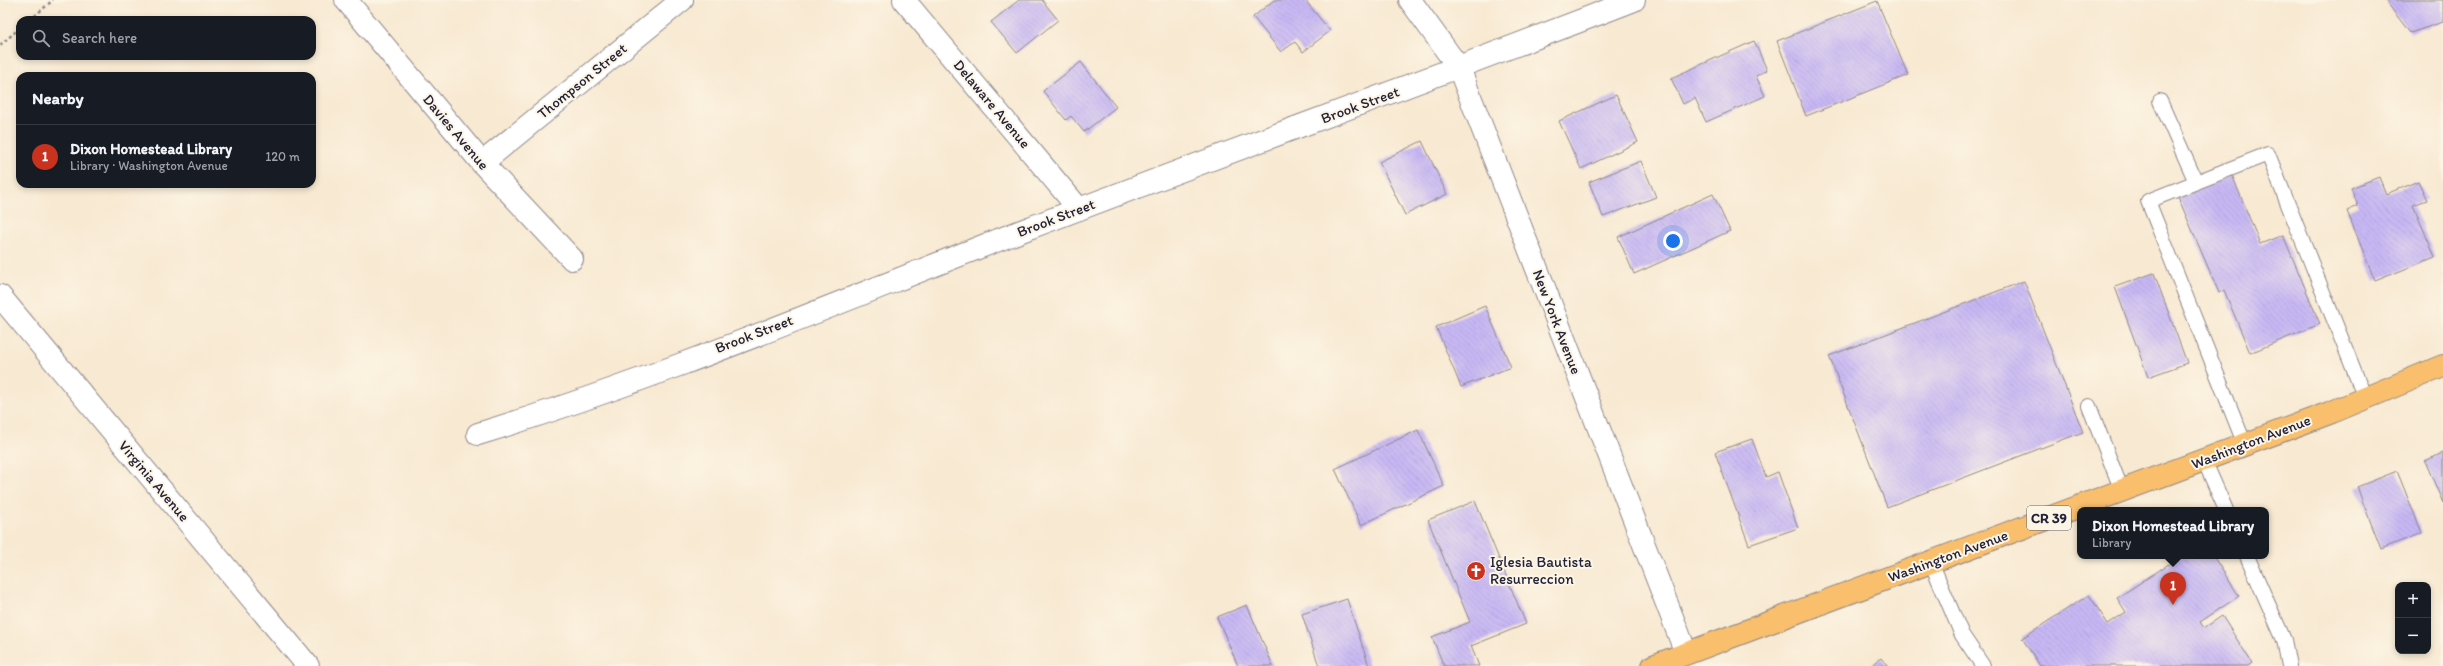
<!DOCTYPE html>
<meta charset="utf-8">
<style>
:root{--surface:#171b24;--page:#242831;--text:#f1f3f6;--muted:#9ea1a6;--line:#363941;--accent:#c8321e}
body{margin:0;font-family:Itim,sans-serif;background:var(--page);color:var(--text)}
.controls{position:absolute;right:12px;bottom:12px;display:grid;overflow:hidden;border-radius:8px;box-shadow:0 2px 6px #0003}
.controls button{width:36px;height:36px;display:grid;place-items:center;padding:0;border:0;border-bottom:1px solid var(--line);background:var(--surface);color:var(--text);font:20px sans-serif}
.you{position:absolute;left:1673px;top:241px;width:14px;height:14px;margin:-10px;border:3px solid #fff;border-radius:50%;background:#1a73e8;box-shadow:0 0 0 6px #1a73e833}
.badge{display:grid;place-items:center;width:26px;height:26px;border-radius:50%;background:var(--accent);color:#fff;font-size:13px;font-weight:700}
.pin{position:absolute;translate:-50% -33px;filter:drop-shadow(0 1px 2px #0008)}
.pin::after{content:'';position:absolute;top:21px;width:14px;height:12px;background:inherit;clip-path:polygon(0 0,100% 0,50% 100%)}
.popup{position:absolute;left:2077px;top:507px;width:192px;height:52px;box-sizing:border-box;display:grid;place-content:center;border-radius:8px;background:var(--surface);filter:drop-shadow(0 1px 3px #0005);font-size:13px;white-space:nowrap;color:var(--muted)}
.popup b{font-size:15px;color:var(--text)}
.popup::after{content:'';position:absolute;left:50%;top:100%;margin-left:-8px;border:8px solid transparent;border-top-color:var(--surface)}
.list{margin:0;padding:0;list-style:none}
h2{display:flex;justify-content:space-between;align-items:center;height:52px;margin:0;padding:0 16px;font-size:17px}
h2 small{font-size:13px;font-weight:400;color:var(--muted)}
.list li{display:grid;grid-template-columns:26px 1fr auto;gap:12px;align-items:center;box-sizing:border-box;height:64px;padding:0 16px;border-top:1px solid var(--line)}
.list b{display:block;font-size:15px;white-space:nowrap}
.list p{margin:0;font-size:13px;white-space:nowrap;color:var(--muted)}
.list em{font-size:13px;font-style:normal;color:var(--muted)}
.icon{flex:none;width:22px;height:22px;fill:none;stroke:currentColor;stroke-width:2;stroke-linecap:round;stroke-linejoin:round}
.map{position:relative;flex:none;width:2443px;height:666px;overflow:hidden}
.search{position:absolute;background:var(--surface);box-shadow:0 2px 6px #0003;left:16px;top:16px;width:300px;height:44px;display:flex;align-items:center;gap:10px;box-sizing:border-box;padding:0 14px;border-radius:12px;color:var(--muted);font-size:15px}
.panel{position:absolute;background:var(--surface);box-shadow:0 2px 6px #0003;left:16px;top:72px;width:300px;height:116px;border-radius:12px}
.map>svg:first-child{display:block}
</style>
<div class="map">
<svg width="2443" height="666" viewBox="0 0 2443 666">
<defs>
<pattern id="building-back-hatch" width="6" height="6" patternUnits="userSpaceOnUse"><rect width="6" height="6" fill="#c7b7f4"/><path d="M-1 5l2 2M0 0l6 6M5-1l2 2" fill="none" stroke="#ab9dd2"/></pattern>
</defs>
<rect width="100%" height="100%" fill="#fcf5e5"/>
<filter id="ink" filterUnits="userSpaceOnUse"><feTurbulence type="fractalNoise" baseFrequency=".025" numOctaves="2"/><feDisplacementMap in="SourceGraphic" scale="8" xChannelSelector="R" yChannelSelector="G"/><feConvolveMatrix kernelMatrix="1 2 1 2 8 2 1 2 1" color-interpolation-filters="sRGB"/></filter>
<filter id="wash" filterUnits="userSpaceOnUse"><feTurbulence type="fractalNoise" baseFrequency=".012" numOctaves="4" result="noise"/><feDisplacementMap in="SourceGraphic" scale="16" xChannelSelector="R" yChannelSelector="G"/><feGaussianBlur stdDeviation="0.9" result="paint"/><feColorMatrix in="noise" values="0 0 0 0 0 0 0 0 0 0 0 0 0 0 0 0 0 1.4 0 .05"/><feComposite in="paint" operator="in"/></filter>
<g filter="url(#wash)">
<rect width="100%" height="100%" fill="#f8e9d2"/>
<g id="blocks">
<!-- building -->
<g fill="url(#building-back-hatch)">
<path d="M1019 0H1042L1058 20 1017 53 991 22Z"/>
<path d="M1274 0H1305L1330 31 1303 52 1295 42 1281 52 1253 17Z"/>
<path d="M2385 0H2443V22L2410 33Z"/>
<path d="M1877 1 1908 75 1806 116 1777 41Z"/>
<path d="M1754 41 1767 70 1756 76 1765 96 1706 122 1695 98 1683 104 1671 78Z"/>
<path d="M1081 62 1116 107 1084 132 1071 116 1066 120 1043 91Z"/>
<path d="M1616 95 1638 142 1581 169 1559 121Z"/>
<path d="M1422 141 1447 194 1405 215 1379 162Z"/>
<path d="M1641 161 1656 197 1603 217 1589 182Z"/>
<path d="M2232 175 2260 244 2283 235 2320 324 2250 353 2224 290 2219 293 2178 197Z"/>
<path d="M2379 177 2386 194 2418 181 2427 200 2413 205 2435 257 2375 281 2347 211 2358 206 2351 188Z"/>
<path d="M1713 194 1730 231 1634 274 1618 237Z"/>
<path d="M2154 273 2187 363 2148 377 2115 287Z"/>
<path d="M2024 281 2083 432 1887 507 1829 356Z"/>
<path d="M1485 306 1511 367 1461 387 1436 327Z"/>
<path d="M1418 430 1444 486 1361 525 1335 469Z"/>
<path d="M1752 439 1766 477 1778 472 1798 528 1749 545 1715 452Z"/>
<path d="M2443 453V503L2425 461Z"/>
<path d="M2397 471 2422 533 2381 549 2357 487Z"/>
<path d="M1475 501 1526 624 1471 646 1479 666H1444L1432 637 1470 622 1428 520Z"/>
<path d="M2181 556H2213L2239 596 2200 622 2204 628 2222 616 2252 663 2248 666H2040L2022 638 2089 595 2108 624 2126 612 2117 598Z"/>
<path d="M1347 599 1369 666H1319L1302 614Z"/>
<path d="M1247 605 1273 666H1238L1217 617Z"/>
<path d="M1881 658 1888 666H1871Z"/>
</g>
</g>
</g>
<g filter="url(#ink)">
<use href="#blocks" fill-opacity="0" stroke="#8d8686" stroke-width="1"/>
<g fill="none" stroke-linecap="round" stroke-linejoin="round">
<!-- lane casing -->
<g stroke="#8d8686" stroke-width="16">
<g id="lane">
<path d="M2160 101 2196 182"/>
<path d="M2089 406 2122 491"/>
<path d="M2245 445 2148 201 2268 154 2365 398"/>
<path d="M2204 460 2226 510"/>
<path d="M2247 556 2284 640 2289 666"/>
<path d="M1931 562 1962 635 1983 666"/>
</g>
</g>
<!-- street casing -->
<g stroke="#8d8686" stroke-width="24">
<g id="street">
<path d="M346 0 482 163 572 259"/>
<path d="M904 0 1079 209"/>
<path d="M1410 0 1459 68 1686 653"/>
<path d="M482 163 682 0"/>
<path d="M0 296 308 666"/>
<path d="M478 434C664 377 843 300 1024 230 1227 152 1431 79 1634 0"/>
</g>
</g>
<!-- primary casing -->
<g stroke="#8d8686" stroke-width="24">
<path id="primary" d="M1653 666 2332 412 2443 366"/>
</g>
<!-- path -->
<g stroke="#8d8686" stroke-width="2.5" stroke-dasharray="3 3" stroke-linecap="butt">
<path d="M30 20 53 0"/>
<path d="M0 45 20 28"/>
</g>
<!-- lane -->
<use href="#lane" stroke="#fff" stroke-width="14"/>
<!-- street -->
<use href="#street" stroke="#fff" stroke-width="22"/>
<!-- primary -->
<use href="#primary" stroke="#f9bf6d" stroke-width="22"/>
</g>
</g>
<!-- icons -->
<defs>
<g id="church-disc" transform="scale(1)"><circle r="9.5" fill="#c8321e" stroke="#fcf5e5"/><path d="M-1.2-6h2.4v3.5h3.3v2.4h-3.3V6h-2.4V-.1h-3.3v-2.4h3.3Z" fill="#fff"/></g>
</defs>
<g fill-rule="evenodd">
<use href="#church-disc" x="1476" y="571"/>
</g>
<g text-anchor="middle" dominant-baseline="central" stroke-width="4" stroke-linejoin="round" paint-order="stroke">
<!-- shield labels -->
<rect fill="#fcf5e5" stroke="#63616e" stroke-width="1" x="2027" y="506" width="44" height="24" rx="3"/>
<g font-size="14" font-weight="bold" fill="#22223b">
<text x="2049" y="518">CR 39</text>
</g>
<!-- street labels -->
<g font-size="15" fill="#22223b" stroke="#fcf5e5">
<text transform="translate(582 81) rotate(-39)">Thompson Street</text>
<text transform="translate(992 104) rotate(50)">Delaware Avenue</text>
<text transform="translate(1360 105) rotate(-20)">Brook Street</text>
<text transform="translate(456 132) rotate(50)">Davies Avenue</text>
<text transform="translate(1056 218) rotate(-21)">Brook Street</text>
<text transform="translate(1557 322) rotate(69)">New York Avenue</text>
<text transform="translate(754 334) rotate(-21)">Brook Street</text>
<text transform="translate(2251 442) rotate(-21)">Washington Avenue</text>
<text transform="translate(154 481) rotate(50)">Virginia Avenue</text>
<text transform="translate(1948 556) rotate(-20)">Washington Avenue</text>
</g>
<!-- poi labels -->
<g font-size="15" fill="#22223b" stroke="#fcf5e5" text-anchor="start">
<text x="1490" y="562">Iglesia Bautista<tspan x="1490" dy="17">Resurreccion</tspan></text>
</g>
</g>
</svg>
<div class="controls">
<button>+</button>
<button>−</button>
</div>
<div class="you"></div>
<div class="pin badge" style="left:2173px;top:605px">1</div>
<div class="popup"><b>Dixon Homestead Library</b>Library</div>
<div class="search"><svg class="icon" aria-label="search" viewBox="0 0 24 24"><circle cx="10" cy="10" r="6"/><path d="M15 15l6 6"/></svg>Search here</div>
<section class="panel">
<h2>Nearby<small></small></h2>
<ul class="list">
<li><span class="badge">1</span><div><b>Dixon Homestead Library</b><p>Library · Washington Avenue</p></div><em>120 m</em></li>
</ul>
</section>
</div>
